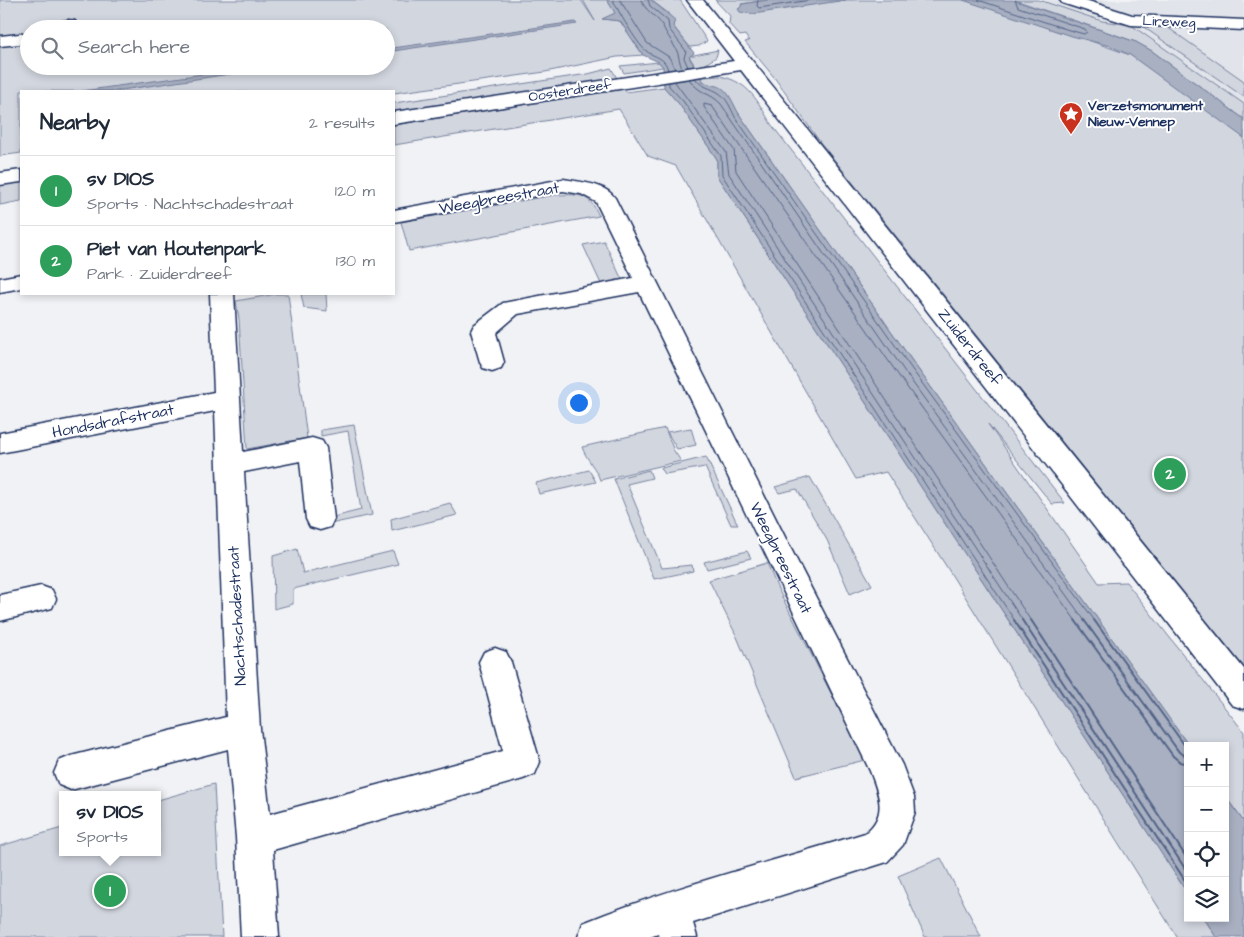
<!DOCTYPE html>
<meta charset="utf-8">
<style>
:root{--surface:#fff;--page:#f2f2f3;--text:#1f2937;--muted:#747a83;--line:#e0e1e3;--accent:#b45309}
body{margin:0;font-family:"Architects Daughter",sans-serif;background:var(--page);color:var(--text)}
.controls{position:absolute;right:15px;bottom:15px;display:grid;overflow:hidden;border-radius:0px;box-shadow:0 2px 8px #0003}
.controls button{width:45px;height:45px;display:grid;place-items:center;padding:0;border:0;border-bottom:1px solid var(--line);background:var(--surface);color:var(--text);font:25px sans-serif}
.you{position:absolute;left:578px;top:402px;width:18px;height:18px;margin:-12px;border:4px solid #fff;border-radius:50%;background:#1a73e8;box-shadow:0 0 0 8px #1a73e833}
.badge{display:grid;place-items:center;width:32px;height:32px;border-radius:50%;background:var(--accent);color:#fff;font-size:16px;font-weight:700}
.pin{position:absolute;translate:-50% -50%;border:2px solid #fff;box-shadow:0 1px 5px #0006}
.popup{position:absolute;left:59px;top:791px;width:102px;height:65px;box-sizing:border-box;display:grid;place-content:center;border-radius:0px;background:var(--surface);filter:drop-shadow(0 1px 4px #0005);font-size:16px;white-space:nowrap;color:var(--muted)}
.popup b{font-size:19px;color:var(--text)}
.popup::after{content:'';position:absolute;left:50%;top:100%;margin-left:-10px;border:10px solid transparent;border-top-color:var(--surface)}
.list{margin:0;padding:0;list-style:none}
h2{display:flex;justify-content:space-between;align-items:center;height:65px;margin:0;padding:0 20px;font-size:21px}
h2 small{font-size:16px;font-weight:400;color:var(--muted)}
.list li{display:grid;grid-template-columns:32px 1fr auto;gap:15px;align-items:center;box-sizing:border-box;height:70px;padding:0 20px;border-top:1px solid var(--line)}
.list b{display:block;font-size:19px;white-space:nowrap}
.list p{margin:0;font-size:16px;white-space:nowrap;color:var(--muted)}
.list em{font-size:16px;font-style:normal;color:var(--muted)}
.icon{flex:none;width:28px;height:28px;fill:none;stroke:currentColor;stroke-width:2;stroke-linecap:round;stroke-linejoin:round}
.map{position:relative;flex:none;width:1244px;height:937px;overflow:hidden}
.search{position:absolute;background:var(--surface);box-shadow:0 2px 8px #0003;left:20px;top:20px;width:375px;height:55px;display:flex;align-items:center;gap:12px;box-sizing:border-box;padding:0 18px;border-radius:28px;color:var(--muted);font-size:19px}
.panel{position:absolute;background:var(--surface);box-shadow:0 2px 8px #0003;left:20px;top:90px;width:375px;height:205px;border-radius:0px}
.map>svg:first-child{display:block}
</style>
<div class="map">
<svg width="1244" height="937" viewBox="0 0 1244 937">
<rect width="100%" height="100%" fill="#f1f2f5"/>
<filter id="ink" filterUnits="userSpaceOnUse"><feTurbulence type="fractalNoise" baseFrequency=".02" numOctaves="2"/><feDisplacementMap in="SourceGraphic" scale="10" xChannelSelector="R" yChannelSelector="G"/><feConvolveMatrix kernelMatrix="1 2 1 2 8 2 1 2 1" color-interpolation-filters="sRGB"/></filter>
<g filter="url(#ink)">
<!-- built -->
<path fill="#e1e4ea" d="M1039 0H1244V114L1120 27Z"/>
<!-- green -->
<g fill="#d2d6df" stroke="#76829e" fill-rule="evenodd">
<path d="M0 0H581L595 21 583 0H607L616 13 603 19 620 21 643 55 617 57 545 72 394 93 21 91V153L0 156ZM29 29H386V66H29Z"/>
<path d="M651 0H680L707 41 699 46 690 47 673 26 668 13Z"/>
<path d="M715 0H768L741 4 744 11 747 13 828 0H976L1130 55 1244 131V667L820 142 774 77 745 42 749 41 745 35 740 36 729 24 730 16Z"/>
<path d="M1015 0H1039L1102 21 1131 25 1244 104V119L1152 51 1136 42Z"/>
<path d="M1142 26 1167 27 1244 81V97Z"/>
<path d="M718 50 716 57 704 65 695 66 689 56Z"/>
<path d="M659 62 663 67 624 73 620 66Z"/>
<path d="M611 68 617 78 394 112V103L588 74Z"/>
<path d="M720 76C749 82 757 100 771 124L1065 503 1052 504 988 424 1099 583 1126 582 1244 732V822L1225 796V746H1189L915 365 739 114C734 106 730 94 722 89 713 83 708 88 700 77Z"/>
<path d="M664 87 679 104 717 159V176L1188 894V918H1204L1216 937H1177L948 569 886 472 856 479 676 166 648 156 619 109 394 145V125L624 89 626 92Z"/>
<path d="M21 182V201L0 205V185Z"/>
<path d="M554 195C578 195 588 191 599 216L409 251 401 222Z"/>
<path d="M604 241 623 282 602 286 583 245Z"/>
<path d="M276 294H288L307 438 247 449 239 319 236 301Z"/>
<path d="M301 294H326L327 311 304 308Z"/>
<path d="M354 425 372 515 330 524 329 518 361 510 348 431 321 436V430Z"/>
<path d="M665 428 674 451 681 461 600 480C596 468 586 459 582 447Z"/>
<path d="M691 428 696 445 677 449 667 432Z"/>
<path d="M706 457 738 525H731L705 467 665 474 661 468Z"/>
<path d="M589 470 596 482 539 494 536 483Z"/>
<path d="M649 470 652 478 627 484 662 568 692 565 693 571 654 579 614 479Z"/>
<path d="M810 477 872 585 850 594 827 540 797 489 779 493 775 487Z"/>
<path d="M450 503 457 515 392 531 391 519Z"/>
<path d="M297 549 303 573 393 551 398 564 293 589V604L274 609 273 556Z"/>
<path d="M747 551 751 558 707 569 704 562Z"/>
<path d="M767 563 777 587 865 760 796 777 737 637 709 580Z"/>
<path d="M214 784 222 937H0V846L62 828V852H158V800Z"/>
<path d="M941 858 981 937H925L898 876Z"/>
</g>
<!-- water -->
<g fill="#a8b0c2" stroke="#707c9a">
<path d="M607 0H651L675 20 673 26 694 53 689 57 703 81C708 86 716 84 722 88 730 93 734 106 739 114L915 365 1189 746 1188 894 717 176V159L679 104 664 87 663 67 659 62 643 55 620 21 602 19 615 13Z"/>
<path d="M768 0H846L753 14 740 12 738 9 740 8 742 4Z"/>
<path d="M963 0H1013L1136 42 1152 51 1244 119V138L1130 55 1110 46 1068 35Z"/>
<path d="M575 22 577 24 386 52V49Z"/>
<path d="M260 66H284L115 91H82Z"/>
<path d="M1225 796 1244 822V937H1216L1204 918H1225Z"/>
</g>
<g fill="none" stroke-linecap="round" stroke-linejoin="round">
<!-- shore-far1 -->
<g stroke="#536386" stroke-width="1">
<path d="M613 0C618 11 636 42 645 50 654 58 665 56 668 70"/>
<path d="M620 0 647 43 669 57 675 69"/>
<path d="M641 0C645 11 656 15 662 25 666 33 671 40 676 49 679 54 679 62 682 68"/>
<path d="M648 0 650 6 668 21 669 29 686 51 684 58 688 67"/>
<path d="M758 0 757 6 759 8 811 0"/>
<path d="M978 0 1069 30 1084 34 1087 32 1085 29 1018 7 1015 0"/>
<path d="M695 78C702 88 710 87 719 93 727 98 731 109 735 117L911 368 1095 621"/>
<path d="M689 79C700 95 710 92 721 104L905 372 1085 621"/>
<path d="M675 82 726 152 729 174 1023 621"/>
<path d="M669 83V86L683 101 721 156 722 175 1015 621"/>
<path d="M1031 621 736 171 734 150 704 107V104L712 106 899 376 1076 621"/>
</g>
<!-- shore -->
<g stroke="#536386" stroke-width="2">
<path d="M1014 620 1188 885"/>
<path d="M1022 620 1188 873"/>
<path d="M1031 620 1188 860"/>
<path d="M1075 620 1173 756 1180 762 1188 764"/>
<path d="M1084 620 1179 752 1188 757"/>
<path d="M1094 620 1188 750"/>
</g>
<!-- minor casing -->
<g stroke="#1b2f5e" stroke-width="3">
<g id="minor">
<path d="M687 0H703L1244 669V709L1232 705 741 70 394 124V112L734 61Z"/>
<path d="M1060 0H1085L1132 15 1244 20V30L1131 25 1062 3Z"/>
<path d="M69 20 75 21 77 25 76 29H60L63 21Z"/>
<path d="M29 33V43L0 46V36Z"/>
<path d="M21 170V182L0 185V173Z"/>
<path d="M563 179C580 182 605 183 615 198L791 549 902 765 914 797 915 812 903 845 887 862 693 923 697 937H659L658 934 650 937H578L583 923C674 886 771 862 865 833 888 815 879 795 870 771L639 292 518 314 496 333 504 362 501 368 492 371 483 368 480 362 471 331 474 325 503 303 633 278 596 202 581 194 563 191 394 222V210Z"/>
<path d="M21 274V288L0 292V278Z"/>
<path d="M210 294H234L243 452 312 438 322 441 326 448 334 519 330 527 320 530 310 527 306 519 300 461 244 472 260 729 270 814 503 751 479 662 484 652 495 648 506 652 511 662 540 762 535 774 523 779 273 850 279 937H241L236 837 228 749 71 790 59 785 54 773 59 761 71 756 226 717 215 411 0 453V433L214 392Z"/>
<path d="M41 586 52 590 56 599 52 608 0 621V595Z"/>
</g>
</g>
<!-- minor -->
<use href="#minor" fill="#fff" fill-rule="evenodd"/>
</g>
</g>
<!-- icons -->
<defs>
<g id="sight-pin" transform="scale(1.25)"><path d="M0 17L-7.5 6A9.5 9.5 0 1 1 7.5 6Z" fill="#c8321e" stroke="#fff"/><path d="M0-6L1.8-2.2L6-1.7L2.9 1.2L3.7 5.4L0 3.3L-3.7 5.4L-2.9 1.2L-6-1.7L-1.8-2.2Z" fill="#fff"/></g>
</defs>
<g fill-rule="evenodd">
<use href="#sight-pin" x="1071" y="114"/>
</g>
<g text-anchor="middle" dominant-baseline="central" stroke-width="4" stroke-linejoin="round" paint-order="stroke">
<!-- far-street labels -->
<g font-size="14" fill="#1b2f5e" stroke="#fff">
<text transform="translate(1169 22) rotate(2)">Lireweg</text>
<text transform="translate(570 91) rotate(-9)">Oosterdreef</text>
</g>
<!-- far-poi labels -->
<g font-size="14" font-weight="bold" fill="#1b2f5e" stroke="#fff" text-anchor="start">
<text x="1088" y="106">Verzetsmonument<tspan x="1088" dy="16">Nieuw-Vennep</tspan></text>
</g>
<!-- street labels -->
<g font-size="16" fill="#1b2f5e" stroke="#fff">
<text transform="translate(499 198) rotate(-10)">Weegbreestraat</text>
<text transform="translate(970 347) rotate(52)">Zuiderdreef</text>
<text transform="translate(113 421) rotate(-11)">Hondsdrafstraat</text>
<text transform="translate(781 558) rotate(64)">Weegbreestraat</text>
<text transform="translate(237 616) rotate(-93)">Nachtschadestraat</text>
</g>
</g>
</svg>
<div class="controls">
<button>+</button>
<button>−</button>
<button><svg class="icon" aria-label="locate" viewBox="0 0 24 24"><circle cx="12" cy="12" r="6"/><path d="M12 2v4M12 18v4M2 12h4M18 12h4"/></svg></button>
<button><svg class="icon" aria-label="layers" viewBox="0 0 24 24"><path d="M12 4l9 5-9 5-9-5zM3 14l9 5 9-5"/></svg></button>
</div>
<div class="you"></div>
<div class="pin badge" style="left:110px;top:891px;background:#2e9e5b">1</div>
<div class="popup"><b>sv DIOS</b>Sports</div>
<div class="pin badge" style="left:1170px;top:474px;background:#2e9e5b">2</div>
<div class="search"><svg class="icon" aria-label="search" viewBox="0 0 24 24"><circle cx="10" cy="10" r="6"/><path d="M15 15l6 6"/></svg>Search here</div>
<section class="panel">
<h2>Nearby<small>2 results</small></h2>
<ul class="list">
<li><span class="badge" style="background:#2e9e5b">1</span><div><b>sv DIOS</b><p>Sports · Nachtschadestraat</p></div><em>120 m</em></li>
<li><span class="badge" style="background:#2e9e5b">2</span><div><b>Piet van Houtenpark</b><p>Park · Zuiderdreef</p></div><em>130 m</em></li>
</ul>
</section>
</div>
